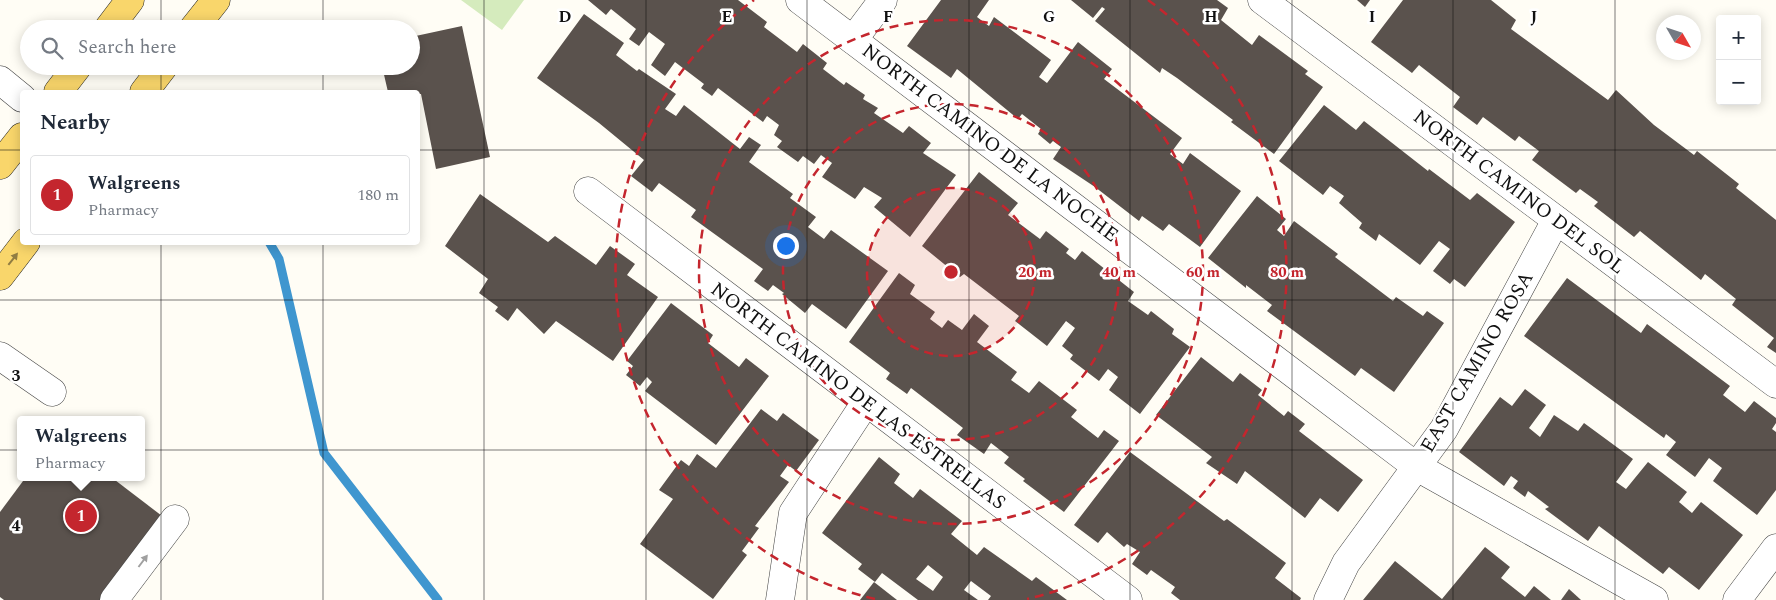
<!DOCTYPE html>
<meta charset="utf-8">
<style>
:root{--surface:#fff;--page:#f6f6f7;--text:#1f2937;--muted:#747a83;--line:#e0e1e3;--accent:#c4262e}
body{margin:0;font-family:Spectral,serif;background:var(--page);color:var(--text)}
.controls{position:absolute;right:15px;top:15px;display:grid;overflow:hidden;border-radius:5px;box-shadow:0 2px 12px #0003}
.controls button{width:45px;height:45px;display:grid;place-items:center;padding:0;border:0;border-bottom:1px solid var(--line);background:var(--surface);color:var(--text);font:25px sans-serif}
.compass{position:absolute;left:1656px;top:15px;width:45px;height:45px;border-radius:50%;background:var(--surface);box-shadow:0 2px 12px #0003;rotate:129deg}
.you{position:absolute;left:785px;top:245px;width:18px;height:18px;margin:-12px;border:4px solid #fff;border-radius:50%;background:#1a73e8;box-shadow:0 0 0 8px #1a73e833}
.badge{display:grid;place-items:center;width:32px;height:32px;border-radius:50%;background:var(--accent);color:#fff;font-size:16px;font-weight:700}
.pin{position:absolute;translate:-50% -50%;border:2px solid #fff;box-shadow:0 1px 5px #0006}
.popup{position:absolute;left:17px;top:416px;width:128px;height:65px;box-sizing:border-box;display:grid;place-content:center;border-radius:5px;background:var(--surface);filter:drop-shadow(0 1px 4px #0005);font-size:16px;white-space:nowrap;color:var(--muted)}
.popup b{font-size:19px;color:var(--text)}
.popup::after{content:'';position:absolute;left:50%;top:100%;margin-left:-10px;border:10px solid transparent;border-top-color:var(--surface)}
.list{margin:0;padding:0;list-style:none}
h2{display:flex;justify-content:space-between;align-items:center;height:65px;margin:0;padding:0 20px;font-size:21px}
h2 small{font-size:16px;font-weight:400;color:var(--muted)}
.list li{display:grid;grid-template-columns:32px 1fr auto;gap:15px;align-items:center;box-sizing:border-box;height:80px;margin:0 10px 10px;padding:0 10px;border:1px solid var(--line);border-radius:5px}
.list b{display:block;font-size:19px;white-space:nowrap}
.list p{margin:0;font-size:16px;white-space:nowrap;color:var(--muted)}
.list em{font-size:16px;font-style:normal;color:var(--muted)}
.icon{flex:none;width:28px;height:28px;fill:none;stroke:currentColor;stroke-width:2;stroke-linecap:round;stroke-linejoin:round}
.map{position:relative;flex:none;width:1776px;height:600px;overflow:hidden}
.search{position:absolute;background:var(--surface);box-shadow:0 2px 12px #0003;left:20px;top:20px;width:400px;height:55px;display:flex;align-items:center;gap:12px;box-sizing:border-box;padding:0 18px;border-radius:28px;color:var(--muted);font-size:19px}
.panel{position:absolute;background:var(--surface);box-shadow:0 2px 12px #0003;left:20px;top:90px;width:400px;height:155px;border-radius:5px}
.map>svg:first-child{display:block}
</style>
<div class="map">
<svg width="1776" height="600" viewBox="0 0 1776 600">
<rect width="100%" height="100%" fill="#fffdf5"/>
<!-- green -->
<path fill="#d5ebbd" d="M461 0H524L502 30Z"/>
<g fill="none" stroke-linecap="round" stroke-linejoin="round">
<!-- stream -->
<path stroke="#3f96cf" stroke-width="9" d="M269 242 279 259 324 453 438 600"/>
</g>
<!-- building -->
<g fill="#5a524d" fill-rule="evenodd">
<path d="M588 0H738L767 22 764 27 797 52 803 44 827 63 823 69 844 85 846 82 865 95 863 99 878 108 874 113 903 133 909 126 931 143 923 153 956 175 910 237 874 207 882 198 864 187 855 199 822 177 832 163 821 155 814 164 803 156 798 162 777 147 782 141 774 135 779 125 767 116 763 122 718 88 712 96 701 88 704 84 675 62 665 76 651 65 665 44 649 32 639 46 629 39 636 29 611 9 606 15Z"/>
<path d="M941 0H989L977 17 989 26 994 17 1051 60 1039 77 1047 83 1078 42 1112 69 1104 79 1182 138 1170 154 1183 164 1190 153 1241 191 1200 247 1169 224 1163 231 1142 216 1139 221 1095 187 1053 159 1061 147 1053 141 1050 144 1038 134 1041 129 1022 114 1018 119 957 69 951 78 907 46Z"/>
<path d="M1071 0H1217L1228 8 1221 20 1252 45 1259 35 1308 71 1305 74 1323 87 1274 154 1231 122 1233 120 1177 78 1162 68 1160 73 1095 21 1105 9 1102 7 1093 18Z"/>
<path d="M1357 0H1370L1365 7Z"/>
<path d="M1403 0H1491L1516 20 1511 29 1608 100 1616 90 1654 125 1694 155 1697 151 1739 184 1736 188 1776 220V353L1767 347 1774 338 1732 305 1736 299 1705 274 1701 280 1640 231 1634 237 1594 206 1598 202 1580 189 1576 193 1532 160 1539 151 1519 136 1515 141 1483 117 1477 125 1453 107 1460 97 1419 65 1412 73 1371 42Z"/>
<path d="M584 14 624 43 616 55 637 71 639 69 676 94 665 109 676 116 684 105 740 149 749 137 761 145 749 162 793 194 790 198 816 217 808 227 824 239 831 230 888 271 846 329 812 304 805 313 782 294 784 293 773 285 768 291 754 281 763 269 691 217 696 210 659 183 652 192 631 176 644 160 599 123 537 78Z"/>
<path d="M462 26 490 157 436 169 421 94 388 92 382 66H411V37Z"/>
<path d="M1324 105 1356 130 1364 121 1428 171 1429 169 1470 200 1477 193 1515 222 1465 287 1454 279 1450 284 1433 271 1450 249 1439 241 1420 265 1379 234 1376 241 1359 228 1362 223 1339 203 1344 196 1330 186 1323 195 1279 161Z"/>
<path d="M979 172 1018 203 1008 215 1040 239 1046 231 1069 249 1066 253 1075 260 1082 251 1134 292 1128 301 1148 315 1151 311 1174 329 1172 334 1190 347 1140 414 1109 390 1118 377 1108 369 1099 381 1070 359 1073 355 1062 346 1075 328 1066 321 1047 346 1015 321 1019 316 964 274 960 277 922 246Z"/>
<path d="M480 194 548 242 555 236 596 265 610 246 635 264 627 275 658 297 613 361 556 321 544 334 517 308 508 321 495 311 498 307 479 293 488 279 445 246Z"/>
<path d="M1257 196 1286 219 1277 230 1284 236 1294 221 1338 254 1335 257 1393 301 1396 297 1423 316 1427 311 1444 323 1394 392 1361 368 1355 376 1267 311 1272 305 1246 285V288L1208 258Z"/>
<path d="M899 273 915 285 910 294 935 312 930 319 942 328 948 320 962 330 974 314 989 326 977 342 1017 372 1011 380 1029 393 1039 381 1077 410 1071 417 1098 438 1104 430 1119 441 1064 512 1023 481 1025 479 1004 463 1009 457 991 443 984 454 957 435 963 428 911 388 907 394 886 379 890 373 849 342Z"/>
<path d="M1567 278 1641 333 1647 324 1730 386 1723 395 1745 412 1754 401 1776 418V423L1772 429 1776 432V490L1757 515 1713 481 1722 468 1709 458 1695 477 1666 455 1676 442 1666 434 1664 438 1524 336Z"/>
<path d="M671 303 713 335 708 343 739 367 746 358 769 376 716 445 645 391 652 382 647 377 640 386 626 375 633 366 627 361Z"/>
<path d="M1201 357 1233 382 1240 373 1262 390 1258 395 1284 416 1288 411 1305 424 1299 431 1363 480 1338 512 1320 498 1305 518 1245 471 1237 484 1206 463 1212 457 1156 415Z"/>
<path d="M1525 389 1546 405 1529 428 1540 437 1554 415 1578 431 1584 423 1633 459 1616 482 1626 489 1648 462 1687 492 1679 502 1692 513 1701 502 1743 535 1699 590 1669 567 1663 574 1599 526 1588 541 1545 509 1549 507 1528 491 1525 497 1513 488 1518 481 1511 476 1504 486 1459 452 1500 397 1512 406Z"/>
<path d="M761 409 777 421 783 413 819 440 796 471 788 465 780 476 789 482 755 526 759 528 742 551 747 555 713 599 640 544 673 499 659 490 681 460 689 466 697 454 716 468Z"/>
<path d="M1130 452 1224 521 1227 519 1286 563 1275 578 1301 598 1300 600H1180L1171 593 1175 587 1151 570 1147 575 1132 564 1140 552 1127 544 1124 547 1107 532 1098 543 1074 525Z"/>
<path d="M879 457 900 474 894 483 913 498 920 489 962 521 951 534 977 555 984 547 1032 581 1036 577 1067 600H988L991 596 971 581 964 590 978 600H918L882 573 875 582 858 569 862 564 822 533ZM928 565 943 577 933 591 916 579Z"/>
<path d="M26 477H111L166 519 106 600H4L0 597V512Z"/>
<path d="M1485 547 1510 567 1501 578 1525 597 1534 586 1551 600H1363L1395 561 1442 599Z"/>
<path d="M874 582 897 600H860Z"/>
<path d="M1569 589 1581 600H1561Z"/>
</g>
<g fill="none" stroke-linecap="round" stroke-linejoin="round">
<!-- minor casing -->
<g stroke="#444" stroke-width="29">
<g id="minor">
<path d="M800 0 1417 467 1654 600"/>
<path d="M1262 0 1776 384"/>
<path d="M853 40 883 0"/>
<path d="M0 80 22 98"/>
<path d="M588 191 1128 600"/>
<path d="M0 356 52 392"/>
<path d="M114 600 175 519"/>
<path d="M780 600 793 513 866 402"/>
<path d="M1328 600 1346 563 1444 429 1556 220"/>
<path d="M1737 600 1776 548"/>
</g>
</g>
<!-- major casing -->
<g stroke="#222" stroke-width="29">
<g id="major">
<path d="M108 29 130 0"/>
<path d="M193 29 216 0"/>
<path d="M58 92 78 66"/>
<path d="M144 92 164 66"/>
<path d="M0 165 22 137"/>
<path d="M0 276 26 242"/>
</g>
</g>
<!-- minor -->
<use href="#minor" stroke="#fff" stroke-width="28"/>
<!-- major -->
<use href="#major" stroke="#f9d66b" stroke-width="28"/>
</g>
<!-- one-way arrows -->
<defs><path id="oneway-solid" d="M-6-.8H1V-3.2L6.5 0L1 3.2V.8H-6Z" transform="scale(1.25)"/></defs>
<use fill="#917d42" href="#oneway-solid" transform="translate(13 259) rotate(-52)"/>
<use fill="#a0a0a0" href="#oneway-solid" transform="translate(143 561) rotate(-53)"/>
<!-- grid -->
<path fill="none" stroke="#111" stroke-width="1" stroke-opacity="0.55" d="M161 0V29M323 0V29M484 0V600M646 0V600M807 0V600M969 0V600M1130 0V600M1292 0V600M1453 0V600M1615 0V600M161 66V92M323 66V92M0 150H22M418 150H1776M161 242V600M323 242V600M0 300H1776M0 450H1776"/>
<!-- distance rings -->
<circle cx="951" cy="272" r="84" fill="#c4262e" fill-opacity=".12"/>
<g fill="none" stroke="#c4262e" stroke-width="2.5" stroke-dasharray="9 6">
<circle cx="951" cy="272" r="84"/>
<circle cx="951" cy="272" r="168"/>
<circle cx="951" cy="272" r="252"/>
<path d="M875 599A336 336 0 0 1 754 0M1148 0A336 336 0 0 1 1027 599"/>
</g>
<g text-anchor="middle" dominant-baseline="central" stroke-width="5" stroke-linejoin="round" paint-order="stroke">
<!-- street labels -->
<g font-size="20" fill="#111" stroke="#fff">
<text transform="translate(990 143) rotate(37)">NORTH CAMINO DE LA NOCHE</text>
<text transform="translate(1519 192) rotate(37)">NORTH CAMINO DEL SOL</text>
<text transform="translate(1477 362) rotate(-60)">EAST CAMINO ROSA</text>
<text transform="translate(858 396) rotate(37)">NORTH CAMINO DE LAS ESTRELLAS</text>
</g>
</g>
<g font-size="16" text-anchor="middle" font-weight="bold" fill="#111" stroke="#fff" stroke-width="5" stroke-linejoin="round" paint-order="stroke">
<text x="565" y="22">D</text>
<text x="727" y="22">E</text>
<text x="888" y="22">F</text>
<text x="1049" y="22">G</text>
<text x="1211" y="22">H</text>
<text x="1372" y="22">I</text>
<text x="1534" y="22">J</text>
<text x="16" y="381">3</text>
<text x="16" y="531">4</text>
</g>
<circle cx="951" cy="272" r="8" fill="#c4262e" stroke="#fff" stroke-width="2.5"/>
<g font-size="15" text-anchor="middle" font-weight="bold" fill="#c4262e" stroke="#fff" stroke-width="5" stroke-linejoin="round" paint-order="stroke">
<text x="1035" y="277">20 m</text>
<text x="1119" y="277">40 m</text>
<text x="1203" y="277">60 m</text>
<text x="1287" y="277">80 m</text>
</g>
</svg>
<div class="controls">
<button>+</button>
<button>−</button>
</div>
<svg class="compass" viewBox="-18 -18 36 36"><path d="M0-13l5 13h-10z" fill="#e53935"/><path d="M0 13l5-13h-10z" fill="#747a83"/></svg>
<div class="you"></div>
<div class="pin badge" style="left:81px;top:516px">1</div>
<div class="popup"><b>Walgreens</b>Pharmacy</div>
<div class="search"><svg class="icon" aria-label="search" viewBox="0 0 24 24"><circle cx="10" cy="10" r="6"/><path d="M15 15l6 6"/></svg>Search here</div>
<section class="panel">
<h2>Nearby<small></small></h2>
<ul class="list">
<li><span class="badge">1</span><div><b>Walgreens</b><p>Pharmacy</p></div><em>180 m</em></li>
</ul>
</section>
</div>
